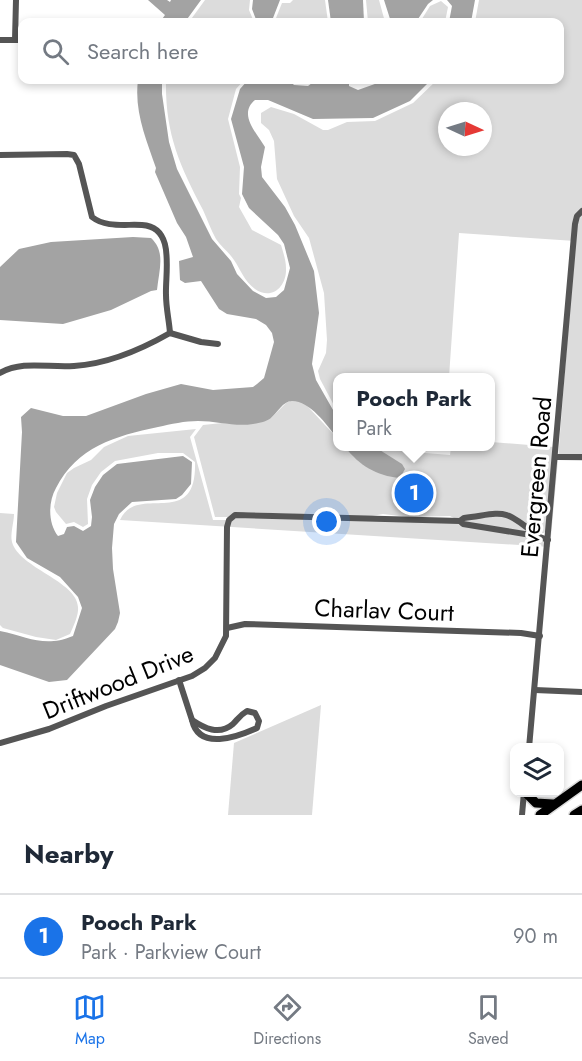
<!DOCTYPE html>
<meta charset="utf-8">
<style>
:root{--surface:#fff;--page:#f6f6f7;--text:#1f2937;--muted:#747a83;--line:#e0e1e3;--accent:#1a73e8}
body{margin:0;font-family:Jost,sans-serif;background:var(--page);color:var(--text)}
.controls{position:absolute;right:18px;bottom:18px;display:grid;overflow:hidden;border-radius:12px;box-shadow:0 3px 9px #0003}
.controls button{width:54px;height:54px;display:grid;place-items:center;padding:0;border:0;border-bottom:2px solid var(--line);background:var(--surface);color:var(--text);font:30px sans-serif}
.compass{position:absolute;left:438px;top:102px;width:54px;height:54px;border-radius:50%;background:var(--surface);box-shadow:0 3px 9px #0003;rotate:94deg}
.you{position:absolute;left:327px;top:522px;width:21px;height:21px;margin:-15px;border:4px solid #fff;border-radius:50%;background:#1a73e8;box-shadow:0 0 0 9px #1a73e833}
.badge{display:grid;place-items:center;width:39px;height:39px;border-radius:50%;background:var(--accent);color:#fff;font-size:20px;font-weight:700}
.pin{position:absolute;translate:-50% -50%;border:3px solid #fff;box-shadow:0 2px 6px #0006}
.popup{position:absolute;left:333px;top:373px;width:162px;height:78px;box-sizing:border-box;display:grid;place-content:center;border-radius:12px;background:var(--surface);filter:drop-shadow(0 2px 4px #0005);font-size:20px;white-space:nowrap;color:var(--muted)}
.popup b{font-size:22px;color:var(--text)}
.popup::after{content:'';position:absolute;left:50%;top:100%;margin-left:-12px;border:12px solid transparent;border-top-color:var(--surface)}
.list{margin:0;padding:0;list-style:none}
h2{display:flex;justify-content:space-between;align-items:center;height:78px;margin:0;padding:0 24px;font-size:26px}
h2 small{font-size:20px;font-weight:400;color:var(--muted)}
.list li{display:grid;grid-template-columns:39px 1fr auto;gap:18px;align-items:center;box-sizing:border-box;height:84px;padding:0 24px;border-top:2px solid var(--line)}
.list b{display:block;font-size:22px;white-space:nowrap}
.list p{margin:0;font-size:20px;white-space:nowrap;color:var(--muted)}
.list em{font-size:20px;font-style:normal;color:var(--muted)}
.icon{flex:none;width:33px;height:33px;fill:none;stroke:currentColor;stroke-width:2;stroke-linecap:round;stroke-linejoin:round}
.map{position:relative;flex:none;width:582px;height:815px;overflow:hidden}
.search{position:absolute;background:var(--surface);box-shadow:0 3px 9px #0003;left:18px;right:18px;top:18px;height:66px;display:flex;align-items:center;gap:15px;box-sizing:border-box;padding:0 21px;border-radius:12px;color:var(--muted);font-size:22px}
.sheet{height:162px;background:var(--surface)}
nav{display:flex;justify-content:space-around;align-items:center;box-sizing:border-box;height:84px;border-top:2px solid var(--line);background:var(--surface);font-size:16px;color:var(--muted)}
nav a{display:grid;justify-items:center;gap:3px}
nav .on{color:var(--accent)}
.map>svg:first-child{display:block}
</style>
<div class="map">
<svg width="582" height="815" viewBox="0 0 582 815">
<rect width="100%" height="100%" fill="#fff"/>
<!-- green -->
<g fill="#dcdcdc" fill-rule="evenodd">
<path d="M205 0H250L249 10 254 22H189Z"/>
<path d="M293 0H325L328 22H277L276 18 282 3H290Z"/>
<path d="M366 0H379L385 22H368Z"/>
<path d="M479 0H582V461L558 460 550 547 120 520C137 482 197 532 195 462L183 453H158L115 461 101 472 92 485 87 499 88 524 83 527 74 522 66 524 56 512 54 507 57 493 67 473 74 468 91 460 104 447 128 436 196 429 190 437 213 520H229L248 515 449 519 545 536 556 460H558L575 241 459 233 449 377 338 378 337 411 320 379 318 371 326 353 327 340 324 293 309 238 294 216 277 179 274 141 269 130 261 123V113L271 107 294 114 323 130H328L347 122 375 121 413 103 437 80H560V22H475ZM447 111H483V147H447Z"/>
<path d="M441 1 448 7 445 22H420L430 6Z"/>
<path d="M166 80H244L236 89 228 119 240 167 239 194 241 198 239 207 252 230 281 245C283 252 286 260 286 268 287 286 272 301 255 289 244 281 241 270 234 260 229 252 221 247 216 239 211 230 207 219 203 210 179 164 165 133 166 80Z"/>
<path d="M299 397 337 438 338 446 450 455 451 447 490 446 491 442 554 447 547 529 544 533H524L460 521 450 516 408 517 383 514 366 517 247 512 228 517H215L194 437 203 425 271 418 286 403Z"/>
<path d="M0 513 14 514C14 522 10 534 12 542 19 568 77 581 78 607 79 615 73 627 70 634L56 640 36 637 3 628 0 625Z"/>
<path d="M321 705 312 815H228L234 743Z"/>
</g>
<!-- water -->
<g fill="#a3a3a3">
<path d="M148 0H167L170 2 171 0H201L185 22H160L165 15Z"/>
<path d="M253 0H280L273 18 274 22H257L252 9Z"/>
<path d="M328 0H363L364 22H331Z"/>
<path d="M384 0H433L428 4 416 22H391Z"/>
<path d="M447 0H475L471 22H449L452 6Z"/>
<path d="M138 80H162V94L169 142 177 169 212 239 231 261 237 274 253 291 266 298 276 297 284 290 290 268 284 244 278 235 249 208 242 194 244 167 231 119 240 89 248 80H289L294 85 308 86 316 80H349V86L358 90 386 80H431L410 101 373 118 313 119 268 100H255C238 114 256 132 265 147L261 167 262 177 285 207 295 225 314 271 319 313 312 364 316 380 337 417V438C327 425 310 401 292 401 283 401 277 413 271 418 266 422 259 423 253 424 235 427 217 421 198 421 185 421 171 424 158 427 115 436 77 447 56 488 48 502 48 523 58 536L64 534 67 527 74 526 83 531 91 526 92 517 90 500 95 487 103 475 117 464 183 456 192 462 191 484 182 495 176 499 132 502 119 514 114 524 112 548 113 569 120 613 118 622 115 629 67 680 49 682 0 665V631C29 637 44 648 73 636L82 608 78 597 60 577 27 558 16 542 22 432 21 417 31 408 63 416H86L146 394 181 384 213 390 253 387 257 384 264 378 274 342 272 333 266 325 256 319 227 314 219 309 201 281 185 283 180 280 179 261 193 257 186 237 177 223 155 172 156 168C146 139 134 111 138 80Z"/>
<path d="M133 237 151 238C166 252 159 270 157 290L151 291 111 310 63 324 0 320V267L19 249 51 242Z"/>
<path d="M345 447H375L402 464 405 469 400 478C376 476 359 465 345 447Z"/>
</g>
<g fill="none" stroke-linecap="round" stroke-linejoin="round">
<!-- primary casing -->
<g stroke="#dbdbdb" stroke-width="12">
<g id="primary">
<path d="M525 792 536 803 553 804"/>
<path d="M540 815 582 785"/>
<path d="M574 815 582 810"/>
</g>
</g>
<!-- street -->
<g stroke="#555" stroke-width="6">
<path d="M0 40H22"/>
<path d="M15 40 16 0"/>
<path d="M0 155 67 154 74 155 79 164 92 217C106 228 125 224 142 225 176 227 165 272 166 295 166 308 169 320 170 333"/>
<path d="M0 373C23 360 48 368 74 366 107 364 142 349 170 333L201 342 218 344"/>
<path d="M556 457H582"/>
<path d="M460 521 464 518C504 513 503 507 536 535"/>
<path d="M227 628 245 624 521 633 540 636"/>
<path d="M179 680 192 720"/>
<path d="M535 690 582 692"/>
<path d="M247 711 255 713 259 721 257 728C237 737 199 751 192 720 204 728 219 736 233 724 238 719 240 715 247 711Z"/>
<path d="M0 743 49 729 106 706 192 676 205 668 215 658 226 636 227 527 229 520 235 515 460 521 463 524 537 536 548 540"/>
<path d="M529 748 575 224 577 216 582 211"/>
<path d="M522 815 524 792"/>
</g>
<!-- primary -->
<use href="#primary" stroke="#000" stroke-width="9"/>
</g>
<g text-anchor="middle" dominant-baseline="central" stroke-width="6" stroke-linejoin="round" paint-order="stroke">
<!-- street labels -->
<g font-size="24" fill="#000" stroke="#fff">
<text transform="translate(536 477) rotate(-85)">Evergreen Road</text>
<text transform="translate(384 610) rotate(2)">Charlav Court</text>
<text transform="translate(118 682) rotate(-22)">Driftwood Drive</text>
</g>
</g>
</svg>
<div class="controls">
<button><svg class="icon" aria-label="layers" viewBox="0 0 24 24"><path d="M12 4l9 5-9 5-9-5zM3 14l9 5 9-5"/></svg></button>
</div>
<svg class="compass" viewBox="-18 -18 36 36"><path d="M0-13l5 13h-10z" fill="#e53935"/><path d="M0 13l5-13h-10z" fill="#747a83"/></svg>
<div class="you"></div>
<div class="pin badge" style="left:414px;top:493px">1</div>
<div class="popup"><b>Pooch Park</b>Park</div>
<div class="search"><svg class="icon" aria-label="search" viewBox="0 0 24 24"><circle cx="10" cy="10" r="6"/><path d="M15 15l6 6"/></svg>Search here</div>
</div>
<section class="sheet">
<h2>Nearby<small></small></h2>
<ul class="list">
<li><span class="badge">1</span><div><b>Pooch Park</b><p>Park · Parkview Court</p></div><em>90 m</em></li>
</ul>
</section>
<nav>
<a class="on"><svg class="icon" aria-label="map" viewBox="0 0 24 24"><path d="M3 6l6-2 6 2 6-2v14l-6 2-6-2-6 2zM9 4v14M15 6v14"/></svg>Map</a>
<a><svg class="icon" aria-label="directions" viewBox="0 0 24 24"><path d="M12 3l9 9-9 9-9-9zM9 14v-3h6M13 9l2 2-2 2"/></svg>Directions</a>
<a><svg class="icon" aria-label="saved" viewBox="0 0 24 24"><path d="M7 4h10v16l-5-4-5 4z"/></svg>Saved</a>
</nav>
